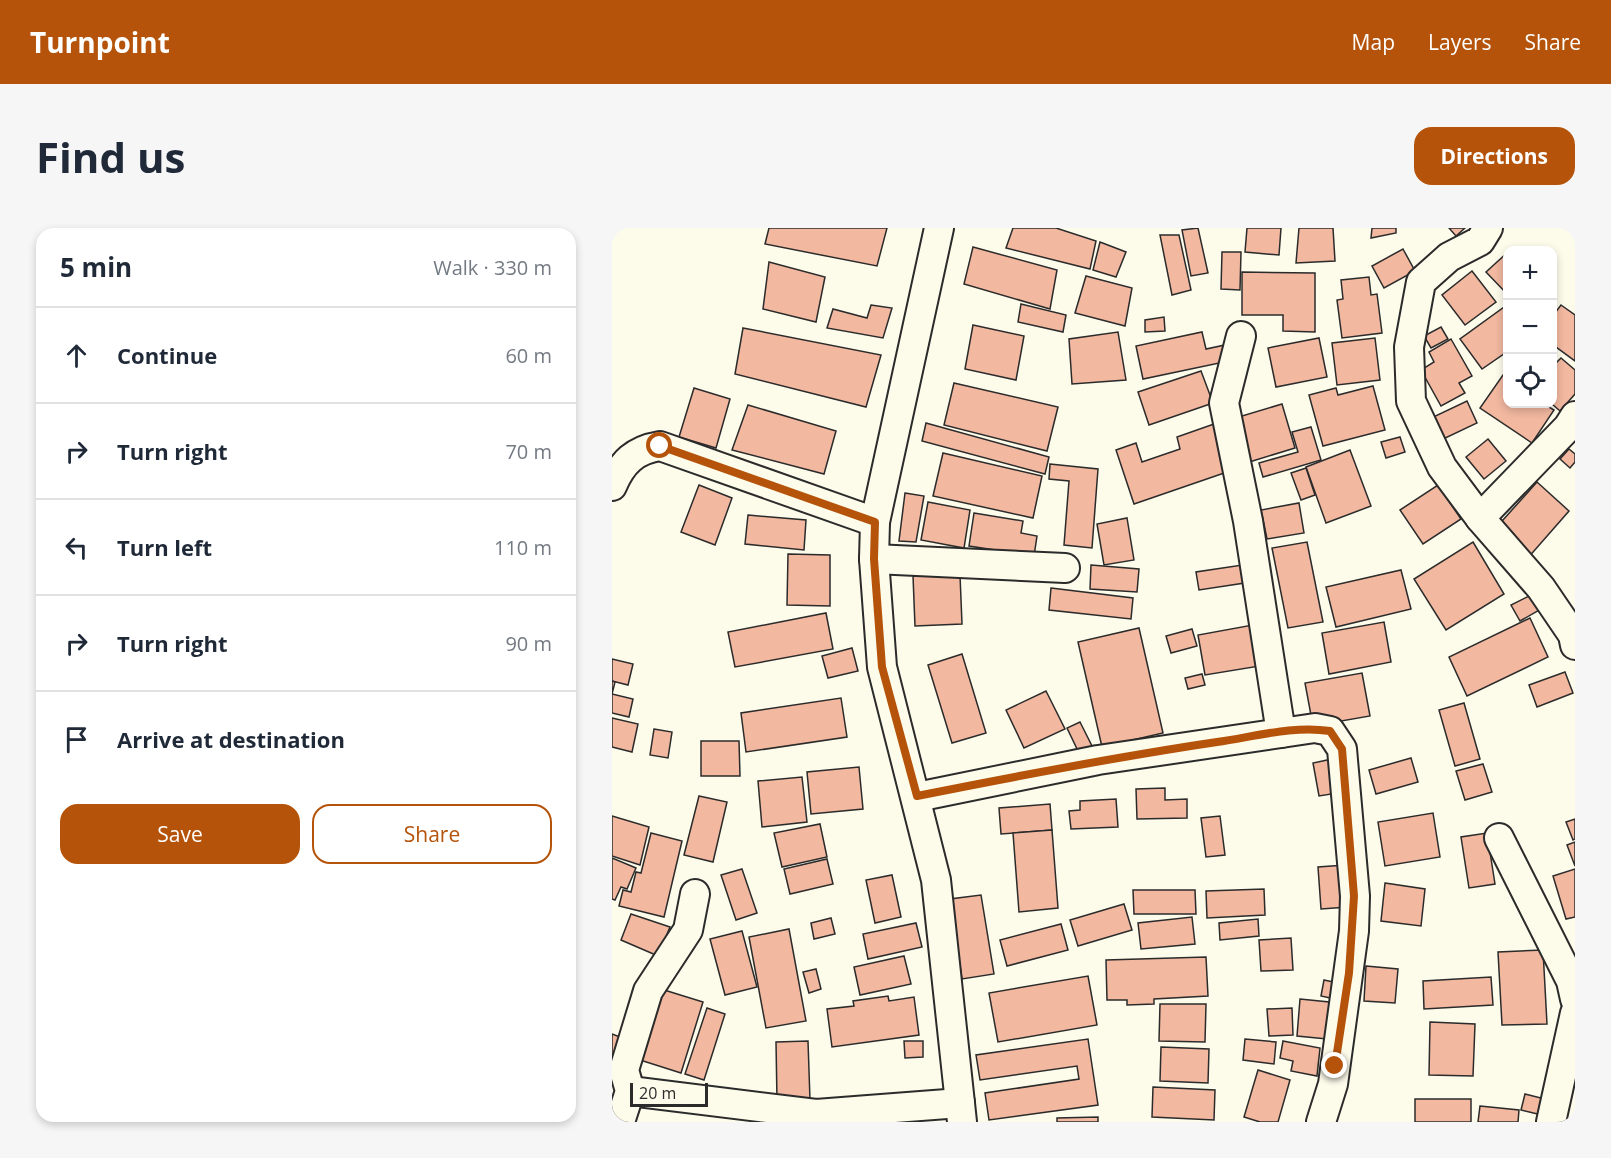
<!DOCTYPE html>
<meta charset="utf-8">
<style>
:root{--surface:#fff;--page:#f6f6f7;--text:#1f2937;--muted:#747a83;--line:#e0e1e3;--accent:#b45309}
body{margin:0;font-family:"Open Sans",sans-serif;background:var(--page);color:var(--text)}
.controls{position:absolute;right:18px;top:18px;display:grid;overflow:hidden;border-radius:12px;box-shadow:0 3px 9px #0003}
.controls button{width:54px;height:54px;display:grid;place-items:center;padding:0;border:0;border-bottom:2px solid var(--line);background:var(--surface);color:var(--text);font:30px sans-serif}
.scale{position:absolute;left:18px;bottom:15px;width:78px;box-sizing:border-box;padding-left:6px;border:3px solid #2b2b2b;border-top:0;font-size:16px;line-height:21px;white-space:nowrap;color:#2b2b2b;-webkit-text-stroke:4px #fdfbea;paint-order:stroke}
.stop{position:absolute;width:18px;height:18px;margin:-14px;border:4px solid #b45309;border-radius:50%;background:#fff}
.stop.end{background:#b45309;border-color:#fff;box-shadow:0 2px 6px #0008}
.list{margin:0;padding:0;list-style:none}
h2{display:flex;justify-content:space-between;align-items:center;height:78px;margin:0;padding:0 24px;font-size:26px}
h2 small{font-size:20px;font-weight:400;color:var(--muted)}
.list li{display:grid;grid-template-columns:39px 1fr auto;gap:18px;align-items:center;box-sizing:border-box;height:96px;padding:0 24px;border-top:2px solid var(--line)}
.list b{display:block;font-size:22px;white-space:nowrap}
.list em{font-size:20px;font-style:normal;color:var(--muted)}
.actions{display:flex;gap:12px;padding:18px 24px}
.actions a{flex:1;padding:14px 0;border:2px solid var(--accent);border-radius:18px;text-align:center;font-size:21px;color:var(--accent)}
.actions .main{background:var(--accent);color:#fff}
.icon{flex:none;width:33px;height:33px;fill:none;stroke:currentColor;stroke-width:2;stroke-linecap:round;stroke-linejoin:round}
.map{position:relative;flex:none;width:963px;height:894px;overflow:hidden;border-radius:18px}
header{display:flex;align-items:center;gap:36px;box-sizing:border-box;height:84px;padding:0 30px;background:var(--accent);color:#fff}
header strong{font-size:28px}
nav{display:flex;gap:33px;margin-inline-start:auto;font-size:21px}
.intro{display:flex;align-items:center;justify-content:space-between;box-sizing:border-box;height:144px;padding:0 36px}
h1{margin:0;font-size:42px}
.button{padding:15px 27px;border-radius:18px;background:var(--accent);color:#fff;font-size:21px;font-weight:700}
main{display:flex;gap:36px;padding:0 36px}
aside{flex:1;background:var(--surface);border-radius:18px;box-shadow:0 3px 9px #0003}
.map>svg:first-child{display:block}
</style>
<header>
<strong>Turnpoint</strong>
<nav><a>Map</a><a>Layers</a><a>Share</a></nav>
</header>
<div class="intro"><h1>Find us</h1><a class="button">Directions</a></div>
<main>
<aside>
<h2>5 min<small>Walk · 330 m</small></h2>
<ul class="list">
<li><svg class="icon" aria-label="ahead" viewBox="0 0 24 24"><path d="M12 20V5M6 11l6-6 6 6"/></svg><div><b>Continue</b></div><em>60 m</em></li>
<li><svg class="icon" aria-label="right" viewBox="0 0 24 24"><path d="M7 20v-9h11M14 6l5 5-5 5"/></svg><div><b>Turn right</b></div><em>70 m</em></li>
<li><svg class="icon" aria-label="left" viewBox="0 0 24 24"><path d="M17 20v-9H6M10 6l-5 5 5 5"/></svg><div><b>Turn left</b></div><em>110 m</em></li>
<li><svg class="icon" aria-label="right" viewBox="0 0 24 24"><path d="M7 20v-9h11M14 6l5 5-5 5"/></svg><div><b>Turn right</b></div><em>90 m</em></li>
<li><svg class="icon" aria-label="arrive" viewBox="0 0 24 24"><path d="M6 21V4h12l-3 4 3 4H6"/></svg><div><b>Arrive at destination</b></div></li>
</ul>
<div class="actions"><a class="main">Save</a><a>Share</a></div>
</aside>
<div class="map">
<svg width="963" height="894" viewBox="0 0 963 894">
<rect width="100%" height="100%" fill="#fdfbea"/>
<!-- building -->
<g fill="#f2b8a0" stroke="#2b2b2b" stroke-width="1.5">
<path d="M157 0H275L265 38 153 16Z"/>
<path d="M401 0H444L484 13 478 41 394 20Z"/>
<path d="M586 0 596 45 579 48 570 2Z"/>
<path d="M635 0H669L667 27 633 24Z"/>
<path d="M687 0H721L723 33 684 35Z"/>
<path d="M760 0H784V5L759 10Z"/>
<path d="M837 0H853L844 8Z"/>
<path d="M548 7H567L579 62 560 67Z"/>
<path d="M488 14 514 24 504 49 481 42Z"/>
<path d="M361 19 445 42 438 81 352 56Z"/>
<path d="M791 21 803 43 772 60 760 38Z"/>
<path d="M610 24H629L628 62 609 61Z"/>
<path d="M896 24V67L874 44Z"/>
<path d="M157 34 213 49 204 94 151 81Z"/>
<path d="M860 43 884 74 853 97 830 67Z"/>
<path d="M630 44 703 45V104L671 103V87H630Z"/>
<path d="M474 48 520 60 513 98 463 85Z"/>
<path d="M757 49 759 67 765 66 770 105 730 110 725 72 731 71 729 52Z"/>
<path d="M409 76 454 87 451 104 406 94Z"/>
<path d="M259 77 280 80 271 110 215 100 221 81 255 90Z"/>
<path d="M895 77 896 123 870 141 848 111Z"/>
<path d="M949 77 963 87V133L940 116V89Z"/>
<path d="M552 89 553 103 533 104V92Z"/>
<path d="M361 97 412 108 404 152 353 141Z"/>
<path d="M829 99 836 111 819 120 812 108Z"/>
<path d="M131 100 269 127 254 179 123 146Z"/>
<path d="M506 104 514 152 460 156 457 111Z"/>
<path d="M590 104 594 121 613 117 617 133 531 151 524 118Z"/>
<path d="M707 110 715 149 664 159 656 120Z"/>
<path d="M763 110 768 152 725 157 720 115Z"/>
<path d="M839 111 860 148 847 155 853 165 829 178 809 142 822 134 817 124Z"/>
<path d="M949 130 963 142V166L948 183 940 176V139Z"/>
<path d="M589 143 601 175 537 197 526 164Z"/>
<path d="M891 147 896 150V176H932L942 182 920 215 868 180Z"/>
<path d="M342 155 446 179 435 223 332 197Z"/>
<path d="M761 158 773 202 711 218 697 167 724 160 726 167Z"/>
<path d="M82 160 118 171 104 220 67 209Z"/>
<path d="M855 173 865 195 827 213 817 191Z"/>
<path d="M670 176 683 220 634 235 620 191Z"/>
<path d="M136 177 224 203 212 246 120 222Z"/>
<path d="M314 195 437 229 433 246 310 213Z"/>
<path d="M602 196 618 243 522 276 504 222 524 215 530 234 568 221 565 209Z"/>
<path d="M699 199 709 232 651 249 647 235 686 224 680 204Z"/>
<path d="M788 209 793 224 774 230 769 214Z"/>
<path d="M876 211 894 233 872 251 854 229Z"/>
<path d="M957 221 963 226V234L958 240 948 231Z"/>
<path d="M738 222 759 278 714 295 694 239Z"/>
<path d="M331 225 430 248 421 290 321 268Z"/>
<path d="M438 236 486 241 480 320 452 317 457 253 437 251Z"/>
<path d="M694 240 703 267 689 272 679 245Z"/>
<path d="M925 254 957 283 915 331 882 302Z"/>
<path d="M87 257 120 270 103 317 69 304Z"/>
<path d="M826 257 849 291 811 316 788 282Z"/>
<path d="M293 265 312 268 304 314 287 313Z"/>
<path d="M316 274 358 282 352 320 309 312Z"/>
<path d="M687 275 692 305 655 311 649 282Z"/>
<path d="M362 285 411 293 409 305 425 308 422 328 357 318Z"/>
<path d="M136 287 194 292 192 322 133 316Z"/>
<path d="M515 290 522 332 492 337 485 296Z"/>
<path d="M695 314 711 394 676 400 660 320Z"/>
<path d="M861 314 892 366 834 402 802 351Z"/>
<path d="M176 326 218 327V378L175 377Z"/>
<path d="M637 336 639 354 587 362 584 344Z"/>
<path d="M479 337 527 341 525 364 478 361Z"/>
<path d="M789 342 799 381 724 399 714 359Z"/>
<path d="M348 347 350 396 303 398 301 348Z"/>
<path d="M439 360 521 370 519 391 437 382Z"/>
<path d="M923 365 931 380 908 393 899 377Z"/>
<path d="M214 385 221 421 123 439 116 404Z"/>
<path d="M918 390 936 429 855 468 837 429Z"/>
<path d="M772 394 779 434 717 446 710 405Z"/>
<path d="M646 396 654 437 593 447 586 407Z"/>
<path d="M527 400 551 505 490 519 466 414Z"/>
<path d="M580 401 585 418 559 425 554 408Z"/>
<path d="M240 420 246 443 216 450 210 428Z"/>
<path d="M350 426 374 505 340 515 316 437Z"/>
<path d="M0 431 21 436 16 457 0 453Z"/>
<path d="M953 444 961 465 925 479 917 457Z"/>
<path d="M750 445 758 488 701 498 693 455Z"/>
<path d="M590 446 593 457 576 461 573 450Z"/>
<path d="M0 453 3 454 0 466 21 471 17 489 0 485Z"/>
<path d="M434 463 453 501 412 520 394 482Z"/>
<path d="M229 470 235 509 134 524 129 485Z"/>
<path d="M852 475 868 531 843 538 827 482Z"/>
<path d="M0 490 26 496 20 524 0 519Z"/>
<path d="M468 494 480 518 467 525 455 500Z"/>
<path d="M42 501 60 504 56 530 38 527Z"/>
<path d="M89 513H127L128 548H89Z"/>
<path d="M799 530 806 554 764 566 757 542Z"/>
<path d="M720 531 726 565 707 568 701 535Z"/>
<path d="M871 536 880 564 853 572 844 543Z"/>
<path d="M247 539 251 581 199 586 195 544Z"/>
<path d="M190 549 195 594 150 599 146 553Z"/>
<path d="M553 560V572L575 571V590L525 591 524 561Z"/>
<path d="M87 568 115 574 101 634 72 627Z"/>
<path d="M504 571 506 599 459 601 457 583 468 582V573Z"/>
<path d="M438 576 440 602 389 606 387 580Z"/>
<path d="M821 585 828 629 773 638 766 594Z"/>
<path d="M0 588 37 599 28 637 0 628Z"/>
<path d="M608 588 613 627 594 629 589 590Z"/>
<path d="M963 591V611L961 612 954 594Z"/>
<path d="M208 596 215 629 170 639 162 605Z"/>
<path d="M440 602 446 680 407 684 401 605Z"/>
<path d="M39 605 70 613 52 689 7 678 11 662 19 664 24 644 29 645Z"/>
<path d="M875 605 883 656 857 660 849 609Z"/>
<path d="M963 614V638L955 617Z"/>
<path d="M0 630 24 640 15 661 9 659 3 672 0 671Z"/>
<path d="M215 631 221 656 178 666 172 641Z"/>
<path d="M733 637 736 679 709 681 706 639Z"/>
<path d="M130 641 145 685 124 692 109 647Z"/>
<path d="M963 641V689L954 691 941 648Z"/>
<path d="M280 647 289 689 263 695 254 652Z"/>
<path d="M773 655 813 661 809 698 769 693Z"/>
<path d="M652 661 653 687 595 690 594 663Z"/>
<path d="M521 662H583L584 686H522Z"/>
<path d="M369 667 382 746 350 751 338 671Z"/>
<path d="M512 676 520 702 466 718 458 692Z"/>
<path d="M19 686 58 699 46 728 9 712Z"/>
<path d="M580 689 583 716 529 721 526 695Z"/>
<path d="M219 690 223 706 202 711 199 695Z"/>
<path d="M646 691 647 708 608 712 607 695Z"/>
<path d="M304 695 310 719 256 731 251 706Z"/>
<path d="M449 696 456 722 395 738 388 712Z"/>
<path d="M177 701 194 793 154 800 137 709Z"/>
<path d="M130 703 145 759 113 767 98 711Z"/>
<path d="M679 710 681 742 649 743 647 712Z"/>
<path d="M931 722 935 796 890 797 886 724Z"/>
<path d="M292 728 299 756 248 767 242 739Z"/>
<path d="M594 729 596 768 542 771V776L515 777V772H495L494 732Z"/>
<path d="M754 738 786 741 783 775 752 773Z"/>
<path d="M204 741 209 761 197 765 191 744Z"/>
<path d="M476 748 485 797 386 814 377 765Z"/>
<path d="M879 749 881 777 812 781 811 753Z"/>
<path d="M712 752 736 757 732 773 709 768Z"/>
<path d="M49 761 91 774 69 845 28 832Z"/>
<path d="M276 768 277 773 302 769 307 807 220 819 215 781 242 778 241 773Z"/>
<path d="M688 771 727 775 725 812 685 808Z"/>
<path d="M548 776H594L593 814 547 813Z"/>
<path d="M95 780 113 786 92 852 73 846Z"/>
<path d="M680 780 681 807 657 808 655 781Z"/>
<path d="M818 794 863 796 861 848 817 847Z"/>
<path d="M0 806 13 811 5 834 0 832Z"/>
<path d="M476 811 486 877 377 892 373 865 467 851 465 838 368 852 364 827Z"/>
<path d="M633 811 664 814 662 836 631 832Z"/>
<path d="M196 813 198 872 165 873 164 814Z"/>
<path d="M292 813H311V829L293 830Z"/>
<path d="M671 813 708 820 705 848 679 843 681 833 668 830Z"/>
<path d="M549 819 597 821 596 855 548 853Z"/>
<path d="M646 842 678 852 666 894H648L632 889Z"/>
<path d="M541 859 603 862 602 892 540 889Z"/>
<path d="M913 866 937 872 934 888 909 882Z"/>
<rect x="803" y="871" width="56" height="23"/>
<path d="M868 878 907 882 906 894H866Z"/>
<path d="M486 889V894H445V890Z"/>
</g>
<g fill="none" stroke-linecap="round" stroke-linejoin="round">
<!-- minor casing -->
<g stroke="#2b2b2b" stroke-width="32">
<g id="minor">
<path d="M327 0 263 294 262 331 270 439 324 652 350 894"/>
<path d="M876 0 868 13 837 29 809 54 797 119 799 173 830 239 868 290 929 360 961 407 963 417"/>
<path d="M629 108 612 175 636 293 669 505"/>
<path d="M0 258C10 234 23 222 48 218L263 294"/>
<path d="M868 290 956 199 963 188"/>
<path d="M262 331 453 340"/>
<path d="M305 569 486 532 703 500 718 503 730 521 743 668 742 703 721 856 709 894"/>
<path d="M887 610 959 753 963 771"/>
<path d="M18 863 204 886 348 875"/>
<path d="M8 894 18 863 12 842 36 763 76 702 83 666"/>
<path d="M939 894 963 785"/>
</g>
</g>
<!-- minor -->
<use href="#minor" stroke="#fdfbea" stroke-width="28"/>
</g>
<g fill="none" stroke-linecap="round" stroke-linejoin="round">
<!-- route -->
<path stroke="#b45309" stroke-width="8" d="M48 218 263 294 262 331 270 439 305 568C405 548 504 529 605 514 641 509 682 497 718 503L730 521 742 668 737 745 723 838"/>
</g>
</svg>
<div class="controls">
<button>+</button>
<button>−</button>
<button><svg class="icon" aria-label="locate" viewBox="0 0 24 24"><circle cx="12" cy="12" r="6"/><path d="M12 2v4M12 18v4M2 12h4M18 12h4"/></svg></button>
</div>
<div class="scale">20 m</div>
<div class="stop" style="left:48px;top:218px"></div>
<div class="stop end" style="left:723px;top:838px"></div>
</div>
</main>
